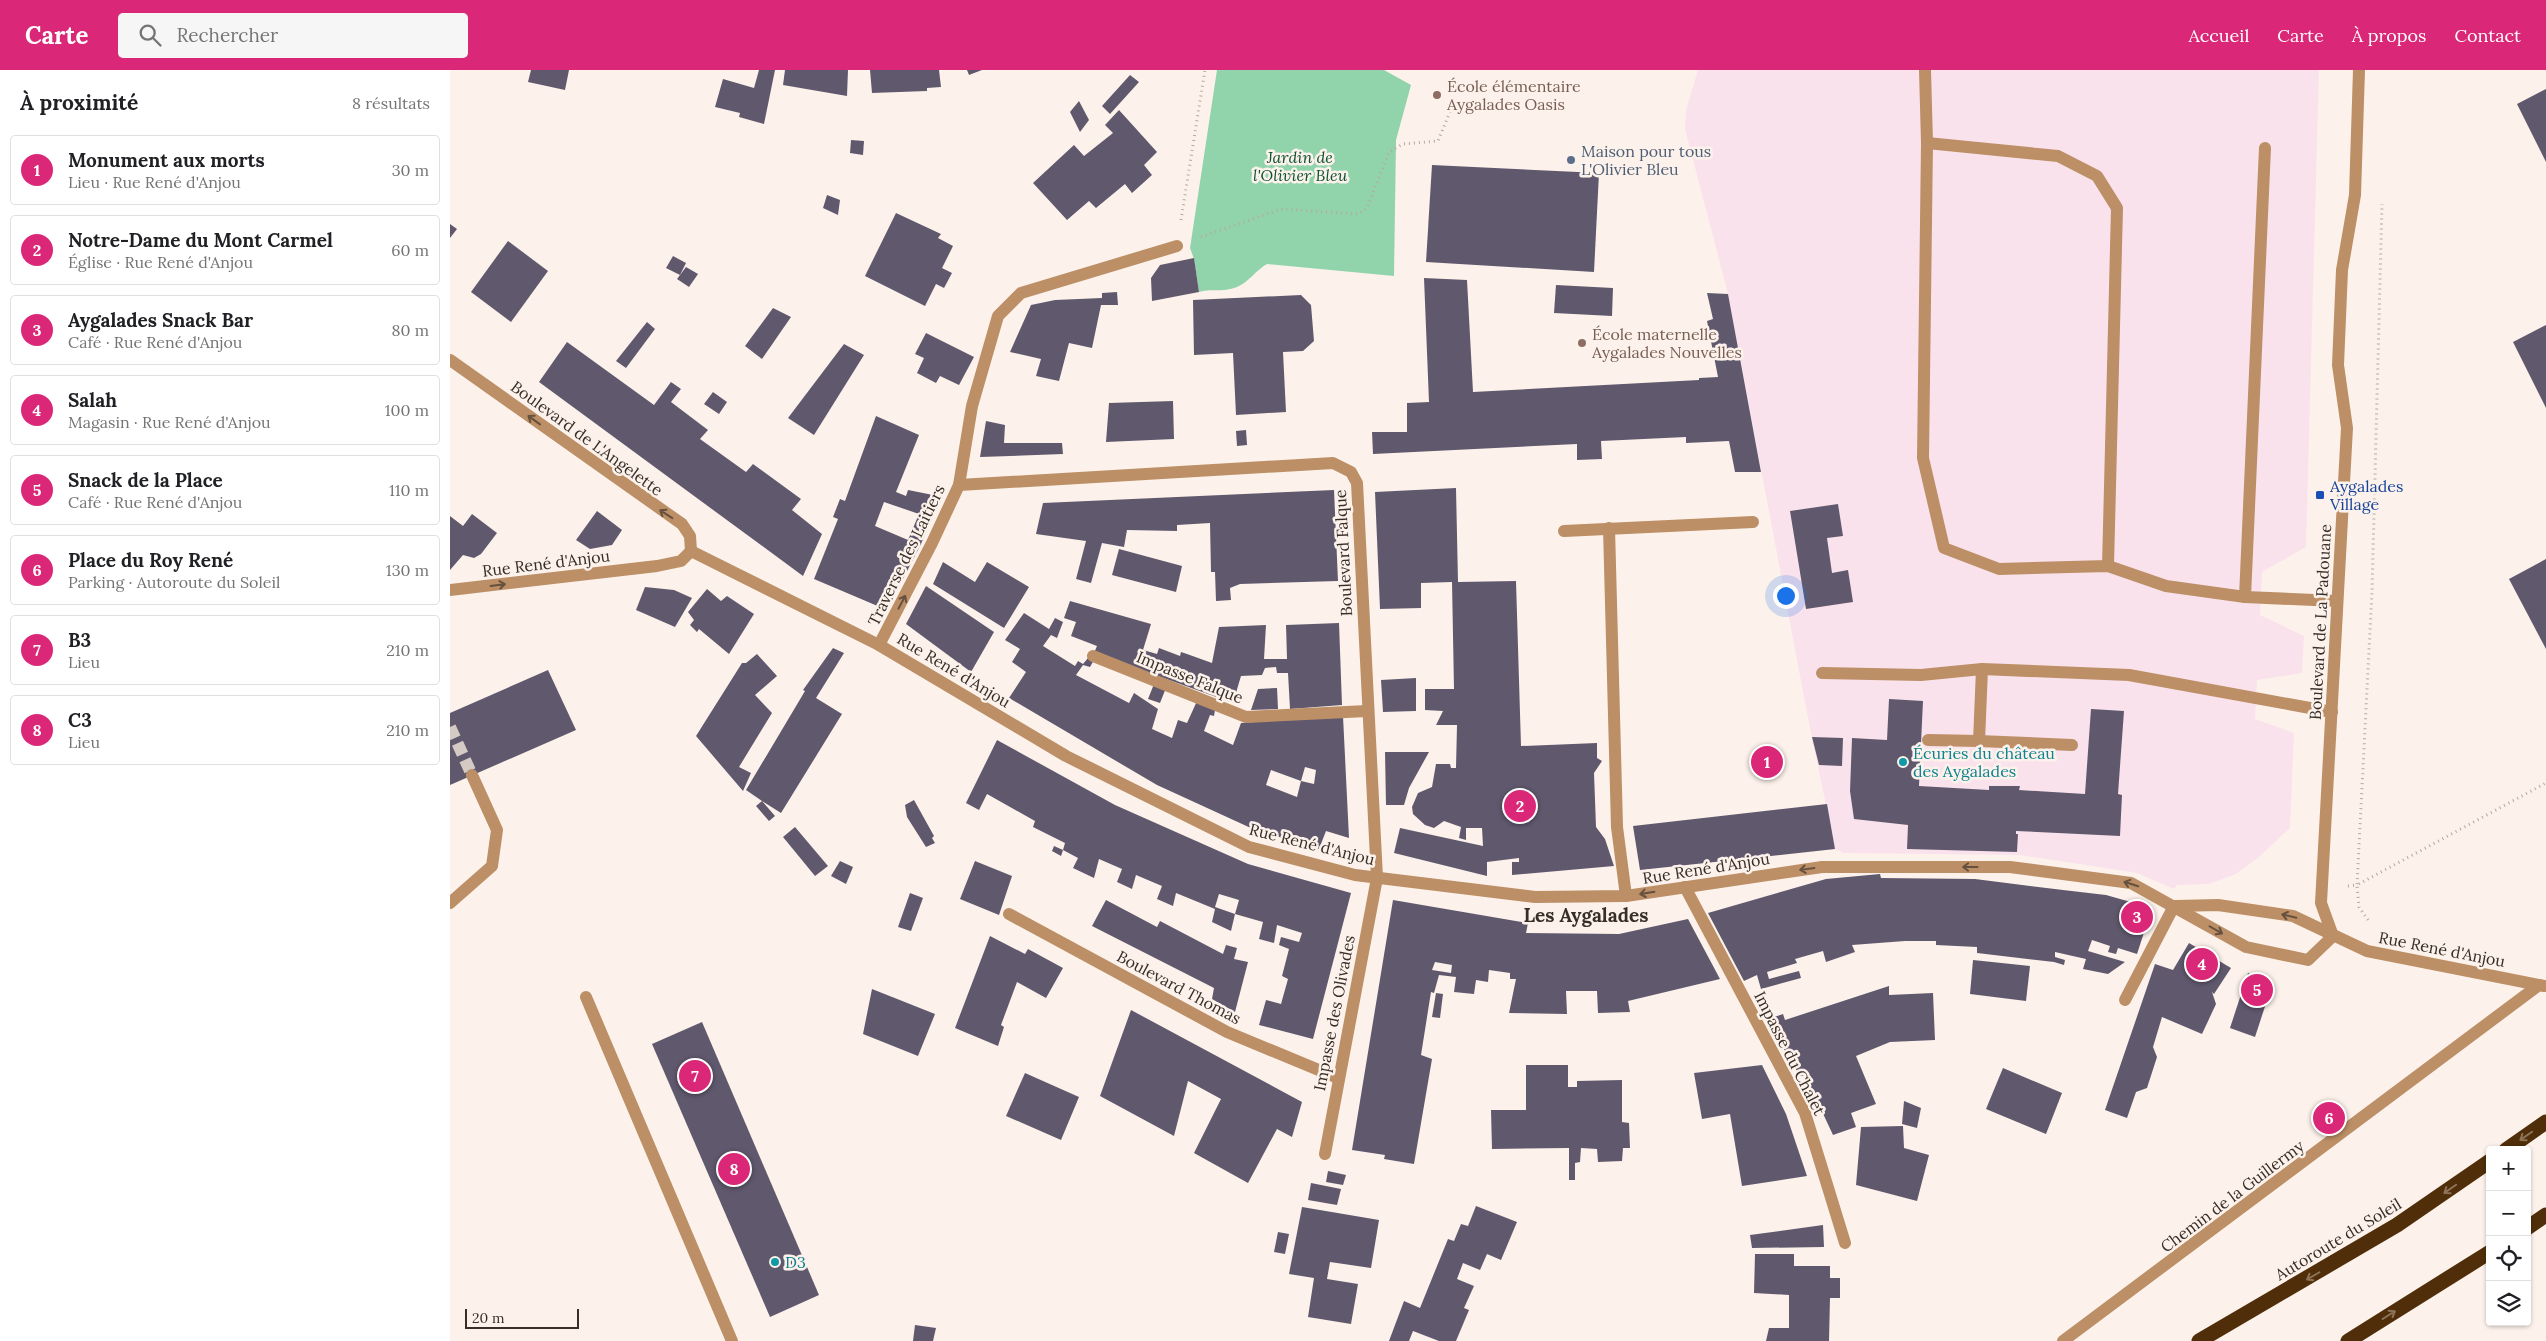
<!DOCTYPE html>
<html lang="fr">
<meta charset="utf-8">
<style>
:root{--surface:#fff;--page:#f6f6f6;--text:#202124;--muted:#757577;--line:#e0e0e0;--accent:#db2777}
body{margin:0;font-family:Lora,serif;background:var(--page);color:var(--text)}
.controls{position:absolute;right:15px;bottom:15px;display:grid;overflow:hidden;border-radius:5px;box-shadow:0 1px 4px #0004}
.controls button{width:45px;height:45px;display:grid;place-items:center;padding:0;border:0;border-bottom:1px solid var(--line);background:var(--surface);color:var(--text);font:25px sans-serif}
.scale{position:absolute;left:15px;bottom:12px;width:114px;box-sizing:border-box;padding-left:5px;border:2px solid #372e28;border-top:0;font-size:14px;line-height:18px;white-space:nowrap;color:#372e28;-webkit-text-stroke:4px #fcf2eb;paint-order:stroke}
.you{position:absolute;left:1335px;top:525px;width:18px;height:18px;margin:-12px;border:4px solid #fff;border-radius:50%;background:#1a73e8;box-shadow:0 0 0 8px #1a73e833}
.badge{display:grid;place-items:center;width:32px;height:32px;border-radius:50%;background:var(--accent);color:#fff;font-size:16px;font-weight:700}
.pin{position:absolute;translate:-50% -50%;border:2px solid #fff;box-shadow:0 1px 5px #0006}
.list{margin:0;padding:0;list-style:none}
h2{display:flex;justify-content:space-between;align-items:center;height:65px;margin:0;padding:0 20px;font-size:21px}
h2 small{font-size:16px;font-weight:400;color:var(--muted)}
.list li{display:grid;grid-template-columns:32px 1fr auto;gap:15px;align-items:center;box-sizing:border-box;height:70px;margin:0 10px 10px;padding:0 10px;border:1px solid var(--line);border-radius:5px}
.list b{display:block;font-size:19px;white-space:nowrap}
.list p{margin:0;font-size:16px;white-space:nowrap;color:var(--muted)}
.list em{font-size:16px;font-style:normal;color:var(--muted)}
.icon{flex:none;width:28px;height:28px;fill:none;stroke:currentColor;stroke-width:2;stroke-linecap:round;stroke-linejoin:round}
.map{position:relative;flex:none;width:2096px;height:1271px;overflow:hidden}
header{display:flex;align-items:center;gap:30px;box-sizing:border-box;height:70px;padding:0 25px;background:var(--accent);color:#fff}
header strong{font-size:24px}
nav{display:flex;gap:28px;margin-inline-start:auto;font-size:18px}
.search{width:350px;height:45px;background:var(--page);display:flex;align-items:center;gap:12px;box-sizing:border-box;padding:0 18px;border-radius:5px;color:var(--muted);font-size:19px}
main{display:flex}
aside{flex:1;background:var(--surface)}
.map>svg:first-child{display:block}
</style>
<header>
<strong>Carte</strong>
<div class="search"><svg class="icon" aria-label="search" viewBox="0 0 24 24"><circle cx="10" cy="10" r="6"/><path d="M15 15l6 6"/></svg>Rechercher</div>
<nav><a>Accueil</a><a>Carte</a><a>À propos</a><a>Contact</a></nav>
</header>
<main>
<aside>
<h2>À proximité<small>8 résultats</small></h2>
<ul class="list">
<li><span class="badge">1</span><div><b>Monument aux morts</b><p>Lieu · Rue René d'Anjou</p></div><em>30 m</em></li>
<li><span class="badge">2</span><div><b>Notre-Dame du Mont Carmel</b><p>Église · Rue René d'Anjou</p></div><em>60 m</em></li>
<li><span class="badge">3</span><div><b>Aygalades Snack Bar</b><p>Café · Rue René d'Anjou</p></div><em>80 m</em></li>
<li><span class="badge">4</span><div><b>Salah</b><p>Magasin · Rue René d'Anjou</p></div><em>100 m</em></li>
<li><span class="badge">5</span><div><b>Snack de la Place</b><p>Café · Rue René d'Anjou</p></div><em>110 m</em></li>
<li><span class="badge">6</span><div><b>Place du Roy René</b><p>Parking · Autoroute du Soleil</p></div><em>130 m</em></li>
<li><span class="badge">7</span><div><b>B3</b><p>Lieu</p></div><em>210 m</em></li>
<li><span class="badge">8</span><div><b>C3</b><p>Lieu</p></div><em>210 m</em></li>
</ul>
</aside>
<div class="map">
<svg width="2096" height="1271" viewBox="0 0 2096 1271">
<rect width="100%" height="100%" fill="#fcf2eb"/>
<!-- industrial -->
<path fill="#fae2ed" d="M1248 0H1869L1856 477 1812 502 1810 545 1854 566 1852 603 1807 610 1805 649 1844 663 1840 758 1809 787 1786 804 1759 814 1727 815 1724 819 1687 803 1570 785 1394 783 1385 779 1357 643 1278 224 1235 59 1236 40Z"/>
<!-- green -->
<path fill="#91d3ab" d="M767 0H934L961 15 946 70 944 206 817 194C806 200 799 212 787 217 771 223 762 218 749 222L744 189 740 178Z"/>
<!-- building -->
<g fill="#60596e" fill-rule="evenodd">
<path d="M81 0H119L115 20 78 12Z"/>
<path d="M309 0H325L314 54 289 47 290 43 265 37 273 9 304 18Z"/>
<path d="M335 0H398L397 26 333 15Z"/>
<path d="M420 0H489L491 17 477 18V21L422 23Z"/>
<path d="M517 0H532L519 5Z"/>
<path d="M680 5 689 12 660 44 652 36Z"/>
<path d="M2096 19V92L2067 34Z"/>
<path d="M629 31 639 50 630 62 620 42Z"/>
<path d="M669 40 707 82 694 95 702 105 682 123 675 114 646 138 639 131 617 150 583 113 624 75 634 86 663 63 655 55Z"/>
<path d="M401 70 414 71 413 85 400 83Z"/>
<path d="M982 95 1149 103 1144 202 976 192Z"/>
<path d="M377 125 390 130 388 145 373 138Z"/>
<path d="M446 143 491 164 488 168 503 176 492 198 502 203 494 218 486 214 475 236 415 206Z"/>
<path d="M0 154 7 159 0 168Z"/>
<path d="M58 171 98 201 61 252 21 222Z"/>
<path d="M223 186 236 193 230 205 216 198Z"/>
<path d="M744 188 749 222 702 231 701 208 710 195Z"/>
<path d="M236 197 248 204 239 217 227 209Z"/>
<path d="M974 208 1017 210 1023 322 1249 310V308L1268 307 1257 251 1263 249 1257 223 1278 224 1311 402H1285L1279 371 1236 373V367L1151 371 1152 389 1127 390V374L923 384 922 362H957V333L979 332Z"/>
<path d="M1106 215 1163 218 1162 246 1104 243Z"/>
<path d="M667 222 668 235H651L642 278 619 273 609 311 586 306 591 289 560 282 581 235 605 230 652 228V223Z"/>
<path d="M851 225 861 235 864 271 853 281 833 282 836 342 786 345 783 283 744 285 743 230Z"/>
<path d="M323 238 341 247 312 289 295 276Z"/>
<path d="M197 252 205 259 176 298 166 291Z"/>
<path d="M2096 255V338L2063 272Z"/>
<path d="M476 263 524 287 509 315 490 306 486 313 467 303 474 288 465 284Z"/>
<path d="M117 272 204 335 221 312 231 319 221 332 258 360 250 369 296 402 303 394 351 429 342 440 372 464 353 506 89 312Z"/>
<path d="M394 274 414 285 364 365 338 348Z"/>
<path d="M263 322 277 332 269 344 254 334Z"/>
<path d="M723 331 724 369 656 372 659 333Z"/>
<path d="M426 346 469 365 446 422 456 426 458 420 488 426 482 448 471 474 437 540 364 509 388 449 383 447 390 429 395 431ZM434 432 469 444 458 470 425 456Z"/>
<path d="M536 351 555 355 554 373H612L613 384 530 387Z"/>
<path d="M796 360 797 375 787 376 786 361Z"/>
<path d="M1006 418 1008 512 1066 511 1071 676 1147 673V688L1152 691 1144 703 1146 757 1155 769 1164 796 1062 805V792H1069V788L1037 792V806L944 783 950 758 1033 776 1032 758H1016V770L1009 768 1011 757 994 751 984 758 975 755 963 744 962 737 968 723 982 717 986 694H1000L1001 698H1006L1007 655H986L993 641 975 640V619H1004L1002 512 971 513V538L930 539 925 422Z"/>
<path d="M884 420 888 511 790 514 780 518 781 530 766 531 765 502H761L760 453 727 455V461L677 460 674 477 652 473 641 513 626 509 636 471 586 464 593 433Z"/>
<path d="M1388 434 1393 466 1377 468 1382 503 1398 500 1403 532 1356 539 1340 441Z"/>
<path d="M147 441 172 460 162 475 140 479 126 470Z"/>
<path d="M22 444 47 463 31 484 24 488 13 485 0 500V446L13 456Z"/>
<path d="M669 479 732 496 726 522 662 505Z"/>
<path d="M2096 489V579L2059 509Z"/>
<path d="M493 492 525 512 537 492 579 517 554 558 483 514Z"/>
<path d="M476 516 544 562 521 602 456 554Z"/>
<path d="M195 517 224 520 242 528 225 557 186 540Z"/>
<path d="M257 519 271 531 277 526 304 544 279 584 249 559 247 562 240 555 244 550 238 542Z"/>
<path d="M620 531 701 554 693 580 707 584 709 578 730 586 731 582 737 584 762 593 769 557 816 555 814 589H837L836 555 889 553 892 635 840 639 838 603H827L826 597 815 598 812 605 791 606 783 633 644 583 647 576 621 566 626 552 614 548Z"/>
<path d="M574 543 599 559 605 548 613 552 607 568 601 565 593 576 625 596 628 591 633 594 638 588 644 590 640 597 633 595 626 605 679 633 684 623 708 639 702 659 722 668 728 650 737 653 747 631 765 640 764 646 760 645 754 661 783 675 791 653 893 646 899 768 876 761 869 779 803 759 707 715 559 628 576 602 562 592 570 579 555 570ZM855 697 866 700 864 714 851 711 847 727 816 715 821 700 851 711Z"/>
<path d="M383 578 394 583 366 628 392 644 331 743 312 731 325 746 319 751 306 736 312 731 296 720 355 621 353 620Z"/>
<path d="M307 584 327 606 305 625 322 643 289 697 301 703 293 721 246 666 292 593H296Z"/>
<path d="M98 600 126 660 0 715V643Z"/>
<path d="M966 608V641L933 642 931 610Z"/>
<path d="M704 614 716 618 710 633 698 629Z"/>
<path d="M827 618 828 639 801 640 808 619Z"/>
<path d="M1439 629 1473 631 1469 716 1539 720V716H1570L1569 720 1635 724 1641 639 1674 641 1668 724 1672 725 1670 766 1566 761V764H1568L1567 782 1457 779 1458 755 1404 749 1400 721 1402 668 1437 670Z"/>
<path d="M1362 667 1393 668 1392 696 1369 695Z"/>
<path d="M547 670 665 735 798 794 901 823 863 969 809 955 816 930 831 934 838 909 832 906 839 879 829 875 831 867 849 872 852 863 827 855 824 873 809 869 813 852 785 844 789 830 769 824 765 837 785 844 781 861 762 852 765 839 726 823 723 836 707 829 712 816 686 805 682 819 667 812 672 799 649 789 644 808 623 798 628 788 613 780 611 786 602 781 604 776 613 780 615 773 583 757 585 751 537 724 529 740 516 733Z"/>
<path d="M935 682H979L959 718 954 735H936Z"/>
<path d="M464 730 484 766 482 768 485 773 476 777 457 747 455 735Z"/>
<path d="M1377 734 1385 779 1190 800 1183 756Z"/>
<path d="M345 757 378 796 365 806 333 767Z"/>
<path d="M390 791 403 797 396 814 381 806Z"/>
<path d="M525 791 562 806 549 845 510 829Z"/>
<path d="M1430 804 1431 808 1525 809 1613 820 1656 825 1702 838 1687 884 1668 878 1666 884 1658 882 1660 876 1642 870 1638 881 1675 892 1658 904 1633 899 1636 889 1605 882V887L1615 890 1614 895 1604 892 1527 883V877L1486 875V871H1455L1402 875 1405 882 1376 892 1373 881 1345 889 1347 893 1317 902 1319 909 1349 901 1351 908 1311 919 1307 905 1294 911 1258 843 1376 809Z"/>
<path d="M460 823 473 828 461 861 448 857Z"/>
<path d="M656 830 707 857 710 851 773 884 776 875 787 878 784 889 798 892 785 942 762 929 764 918 642 856Z"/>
<path d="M943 830 1078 853 1076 863 1169 864 1238 849 1270 909 1178 931 1180 942 1148 943 1147 921H1116L1117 944 1059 943 1066 909H1060V903L1039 900 1038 912 1026 910 1024 924 1004 922 1006 907 989 905 984 923 981 922 971 985 982 989 964 1094 934 1089 935 1085 902 1080ZM985 892 1002 895 1001 903 982 900Z"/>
<path d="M540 866 575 884 578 879 613 898 596 928 567 912 551 955 554 957 548 976 505 958Z"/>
<path d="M1739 873 1781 898 1764 924 1762 922 1766 934 1752 964 1712 947 1703 977 1707 987 1697 1018 1686 1022 1677 1048 1655 1040 1705 894 1723 900Z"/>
<path d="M1523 890 1580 896 1576 931 1520 924Z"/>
<path d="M1798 903 1823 912 1805 967 1780 958Z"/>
<path d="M1439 916V925L1483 923 1485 970 1440 972 1406 986 1426 1034 1401 1043 1406 1057 1383 1065 1355 1005 1350 1006 1316 950 1333 944 1335 950Z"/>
<path d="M422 919 485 944 468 986 413 964Z"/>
<path d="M986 923 993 924 990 948 982 947Z"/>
<path d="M681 940 852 1032 842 1067 827 1059 798 1113 744 1083 771 1029 738 1011 724 1066 650 1026Z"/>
<path d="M252 952 369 1225 320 1247 202 974Z"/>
<path d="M1076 995H1118V1017H1127V1011L1172 1010V1052L1179 1053 1180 1078H1173L1172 1091 1148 1092 1147 1079 1131 1078 1130 1092 1125 1093V1110H1119V1078L1042 1079 1041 1040H1076Z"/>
<path d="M1312 995 1336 1044 1357 1106 1292 1116 1280 1044 1252 1049 1244 1003Z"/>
<path d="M1553 998 1612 1023 1596 1064 1536 1039Z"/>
<path d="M575 1003 629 1027 611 1070 556 1046Z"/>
<path d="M1454 1031 1471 1038 1467 1058 1452 1054Z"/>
<path d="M1453 1056 1454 1078 1479 1085 1467 1131 1406 1115 1411 1057Z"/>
<path d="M878 1101 896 1105 893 1115 876 1112Z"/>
<path d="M861 1113 891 1119 887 1135 858 1130Z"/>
<path d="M1026 1136 1067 1152 1051 1190 1037 1184 1030 1200 1013 1193 1007 1209 1024 1216 1014 1238 1019 1240 1006 1271H989L963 1261 959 1271H939L954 1231 970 1238 998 1169 1004 1171 1011 1154 1018 1156Z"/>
<path d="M852 1137 929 1150 921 1198 880 1192 877 1209 908 1214 901 1254 858 1247 864 1208 839 1204Z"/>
<path d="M1373 1155 1374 1177 1302 1178 1300 1165Z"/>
<path d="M828 1162 839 1164 835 1184 824 1182Z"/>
<path d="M1305 1184H1344V1196H1380V1208H1390V1228H1380L1379 1271H1316L1319 1258H1339V1225L1304 1223Z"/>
<path d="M465 1255 486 1258 483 1271H463Z"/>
</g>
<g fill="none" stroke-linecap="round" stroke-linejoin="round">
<!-- minor-tunnel -->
<path stroke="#d5cbc4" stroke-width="12" stroke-dasharray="12 6" stroke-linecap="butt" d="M0 657 22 705"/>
<!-- path -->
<g stroke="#b3aaa3" stroke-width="3" stroke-dasharray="1 4" stroke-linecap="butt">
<path d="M731 150 755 0"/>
<path d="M751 167 831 139 908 144 917 138 939 82 953 74 988 71 1004 32"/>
<path d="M1898 816 1907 815 1922 522 1932 134"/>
<path d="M1918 850 1909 837 1907 815 2096 713"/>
</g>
<!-- minor -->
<g stroke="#bc8f66" stroke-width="12">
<path d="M1475 0 1477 73"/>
<path d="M0 290 232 454 240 466 241 481"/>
<path d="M509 415 883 393 901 402 907 413 927 808 875 1084"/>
<path d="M1159 458 1167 757 1176 826"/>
<path d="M1114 461 1303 452"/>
<path d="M241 481 429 575 616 686 799 777 905 805 1085 827 1176 826 1372 797H1560L1681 813 1796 877 1858 890 1883 866"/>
<path d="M1658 496 1549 499 1494 478 1473 388 1477 73 1608 86 1647 106 1667 138 1658 496 1716 516 1795 527 1887 531"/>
<path d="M0 520 207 496 231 491 241 481"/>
<path d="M1795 527 1815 78"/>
<path d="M429 575 482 473 509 415 522 336 548 246 571 223 727 176"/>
<path d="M643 586 796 647 917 641"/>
<path d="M1532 599 1529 671 1622 675"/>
<path d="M1372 603 1471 605 1532 599 1679 605 1882 642"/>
<path d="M1478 670 1529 671"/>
<path d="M1235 817 1355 1043 1395 1173"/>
<path d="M0 833 42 796 47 760 22 705"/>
<path d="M1726 836 1768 835 1843 846 1917 881 2094 916"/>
<path d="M559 844 777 962 888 1008"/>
<path d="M1883 866 1871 833 1897 358 1888 295 1892 200 1905 125 1909 0"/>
<path d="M136 927 282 1271"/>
<path d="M1675 930 1724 836"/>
<path d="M1613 1271 2089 915"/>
</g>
<!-- highway -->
<g stroke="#502e09" stroke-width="15">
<path d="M2056 1080 2096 1052"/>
<path d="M2077 1158 2096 1145"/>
<path d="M1749 1271 1947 1155 2040 1091"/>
<path d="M1898 1271 2040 1182"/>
</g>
</g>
<!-- one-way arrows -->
<defs><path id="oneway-shaft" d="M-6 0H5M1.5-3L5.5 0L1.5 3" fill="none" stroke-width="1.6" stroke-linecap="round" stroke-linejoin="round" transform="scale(1.25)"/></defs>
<g stroke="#66503e">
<use href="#oneway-shaft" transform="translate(84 350) rotate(-144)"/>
<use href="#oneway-shaft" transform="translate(216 444) rotate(-147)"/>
<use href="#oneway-shaft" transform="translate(48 515) rotate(-7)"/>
<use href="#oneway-shaft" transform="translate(452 532) rotate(-62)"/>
<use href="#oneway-shaft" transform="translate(1520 797) rotate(-180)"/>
<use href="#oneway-shaft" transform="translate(1357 799) rotate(172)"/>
<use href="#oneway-shaft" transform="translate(1681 814) rotate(-162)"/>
<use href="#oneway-shaft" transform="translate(1197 823) rotate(171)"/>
<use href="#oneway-shaft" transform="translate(1839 846) rotate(-167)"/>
<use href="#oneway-shaft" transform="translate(1766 860) rotate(30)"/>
</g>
<g stroke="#8c7358">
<use href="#oneway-shaft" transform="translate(2076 1066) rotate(145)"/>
<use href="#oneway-shaft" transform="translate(2000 1119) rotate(145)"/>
<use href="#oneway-shaft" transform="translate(1863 1206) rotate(150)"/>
<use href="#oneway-shaft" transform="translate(1939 1245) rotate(-32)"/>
</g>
<!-- markers -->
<g fill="#8d6e63" stroke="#fcf2eb" stroke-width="2">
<circle cx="987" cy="25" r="5"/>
<circle cx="1132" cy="273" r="5"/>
</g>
<circle fill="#5c6f8a" stroke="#fcf2eb" stroke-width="2" cx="1121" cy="90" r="5"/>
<rect fill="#1a4fb4" stroke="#fcf2eb" stroke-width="2" x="1865" y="420" width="10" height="10" rx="2.5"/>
<g fill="#0f9aa8" stroke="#fcf2eb" stroke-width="2">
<circle cx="1453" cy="692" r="5"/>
<circle cx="325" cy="1192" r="5"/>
</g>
<g text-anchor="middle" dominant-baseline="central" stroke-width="5" stroke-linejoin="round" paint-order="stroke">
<!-- education labels -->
<g font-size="16" fill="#785e54" stroke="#fcf2eb" text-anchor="start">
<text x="997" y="16">École élémentaire<tspan x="997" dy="18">Aygalades Oasis</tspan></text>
<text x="1142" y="264">École maternelle<tspan x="1142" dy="18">Aygalades Nouvelles</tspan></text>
</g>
<!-- service labels -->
<g font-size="16" fill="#4e5e75" stroke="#fcf2eb" text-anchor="start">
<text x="1131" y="81">Maison pour tous<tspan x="1131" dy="18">L'Olivier Bleu</tspan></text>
</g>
<!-- park labels -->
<g font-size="16" font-style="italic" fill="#0c5231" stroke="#fcf2eb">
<text x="850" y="87">Jardin de<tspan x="850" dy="18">l'Olivier Bleu</tspan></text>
</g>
<!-- street labels -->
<g font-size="16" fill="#372e28" stroke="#fcf2eb">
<text transform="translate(137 368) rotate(36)">Boulevard de L'Angelette</text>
<text transform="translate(893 483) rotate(-93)">Boulevard Falque</text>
<text transform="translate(456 485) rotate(-64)">Traverse des Laitiers</text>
<text transform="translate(96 493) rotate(-7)">Rue René d'Anjou</text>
<text transform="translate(1870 552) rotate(-87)">Boulevard de La Padouane</text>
<text transform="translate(504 600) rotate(31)">Rue René d'Anjou</text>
<text transform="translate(740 607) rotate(22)">Impasse Falque</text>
<text transform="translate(862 774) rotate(14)">Rue René d'Anjou</text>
<text transform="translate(1256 798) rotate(-9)">Rue René d'Anjou</text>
<text transform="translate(1992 879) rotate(11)">Rue René d'Anjou</text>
<text transform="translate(729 917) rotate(28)">Boulevard Thomas</text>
<text transform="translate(884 943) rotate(-79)">Impasse des Olivades</text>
<text transform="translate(1340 983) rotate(63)">Impasse du Chalet</text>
<text transform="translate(1782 1126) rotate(-37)">Chemin de la Guillermy</text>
<text transform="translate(1888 1169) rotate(-31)">Autoroute du Soleil</text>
</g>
<!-- transit labels -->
<g font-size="16" fill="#164399" stroke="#fcf2eb" text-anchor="start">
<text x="1880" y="416">Aygalades<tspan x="1880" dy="18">Village</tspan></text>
</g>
<!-- culture labels -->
<g font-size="16" fill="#0d838f" stroke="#fcf2eb" text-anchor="start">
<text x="1463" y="683">Écuries du château<tspan x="1463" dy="18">des Aygalades</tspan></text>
<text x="335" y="1192">D3</text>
</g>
<!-- quarter labels -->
<g font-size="19" font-weight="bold" fill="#372e28" stroke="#fcf2eb">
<text x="1136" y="845">Les Aygalades</text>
</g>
</g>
</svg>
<div class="controls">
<button>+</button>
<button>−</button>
<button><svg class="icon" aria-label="locate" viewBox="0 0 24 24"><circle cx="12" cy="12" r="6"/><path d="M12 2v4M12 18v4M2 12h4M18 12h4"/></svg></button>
<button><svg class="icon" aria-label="layers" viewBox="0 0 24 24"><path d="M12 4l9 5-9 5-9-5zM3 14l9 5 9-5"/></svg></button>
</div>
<div class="scale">20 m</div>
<div class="you"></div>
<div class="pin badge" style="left:1317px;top:692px">1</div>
<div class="pin badge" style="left:1070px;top:736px">2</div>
<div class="pin badge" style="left:1687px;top:847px">3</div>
<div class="pin badge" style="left:1752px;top:894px">4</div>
<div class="pin badge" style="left:1807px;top:920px">5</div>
<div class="pin badge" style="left:1879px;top:1048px">6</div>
<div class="pin badge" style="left:245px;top:1006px">7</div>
<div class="pin badge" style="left:284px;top:1099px">8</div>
</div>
</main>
